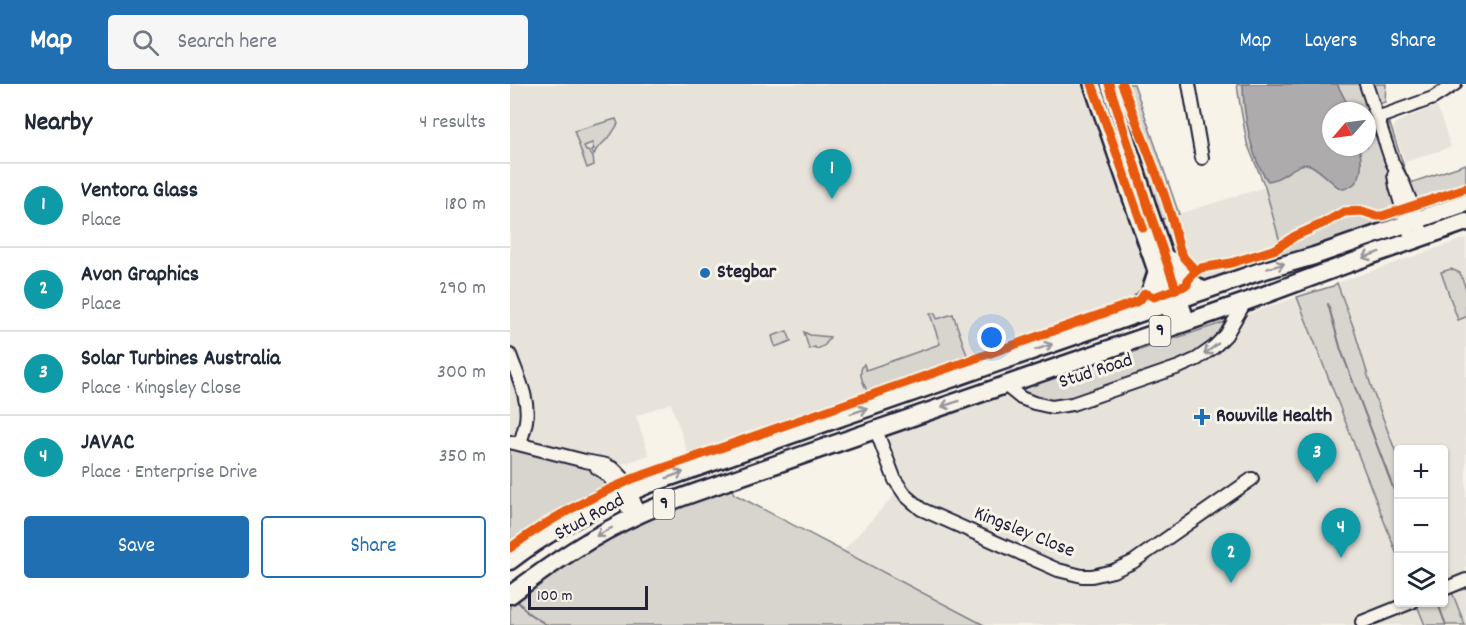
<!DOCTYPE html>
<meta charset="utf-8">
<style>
:root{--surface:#fff;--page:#f6f6f7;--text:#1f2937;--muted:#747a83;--line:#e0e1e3;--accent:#1f6fb2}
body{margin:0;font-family:Dekko,sans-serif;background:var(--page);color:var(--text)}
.controls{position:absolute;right:18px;bottom:18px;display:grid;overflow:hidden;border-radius:6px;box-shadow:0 2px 4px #0004}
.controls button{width:54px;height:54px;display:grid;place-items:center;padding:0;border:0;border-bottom:2px solid var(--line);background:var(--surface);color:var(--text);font:30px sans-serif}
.compass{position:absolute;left:812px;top:18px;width:54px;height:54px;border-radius:50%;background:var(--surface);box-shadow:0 2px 4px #0004;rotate:242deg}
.scale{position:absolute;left:18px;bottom:15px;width:120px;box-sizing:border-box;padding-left:6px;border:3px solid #22223b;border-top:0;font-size:16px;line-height:21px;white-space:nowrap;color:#22223b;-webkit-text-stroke:4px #f7f3e8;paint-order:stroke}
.you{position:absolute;left:482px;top:254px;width:21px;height:21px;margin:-15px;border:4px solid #fff;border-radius:50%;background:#1a73e8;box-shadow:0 0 0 9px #1a73e833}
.badge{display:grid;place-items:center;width:39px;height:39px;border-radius:50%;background:var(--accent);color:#fff;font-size:20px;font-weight:700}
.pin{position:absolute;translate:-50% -50px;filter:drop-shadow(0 2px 3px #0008)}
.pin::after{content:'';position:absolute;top:32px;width:21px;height:18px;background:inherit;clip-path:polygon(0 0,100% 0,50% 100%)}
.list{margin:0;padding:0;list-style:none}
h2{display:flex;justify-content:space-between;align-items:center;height:78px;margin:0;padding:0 24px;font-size:26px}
h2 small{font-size:20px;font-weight:400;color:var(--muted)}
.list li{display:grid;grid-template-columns:39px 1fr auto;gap:18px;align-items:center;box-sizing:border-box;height:84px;padding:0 24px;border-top:2px solid var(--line)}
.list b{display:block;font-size:22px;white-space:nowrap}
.list p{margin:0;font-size:20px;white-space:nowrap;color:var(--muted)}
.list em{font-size:20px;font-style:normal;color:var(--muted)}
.actions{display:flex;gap:12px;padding:18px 24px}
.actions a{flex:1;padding:14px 0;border:2px solid var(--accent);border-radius:6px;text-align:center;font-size:21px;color:var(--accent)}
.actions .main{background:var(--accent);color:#fff}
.icon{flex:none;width:33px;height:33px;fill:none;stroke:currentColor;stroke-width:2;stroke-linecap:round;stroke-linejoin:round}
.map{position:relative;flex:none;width:956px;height:541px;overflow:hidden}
header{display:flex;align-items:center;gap:36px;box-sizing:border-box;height:84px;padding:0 30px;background:var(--accent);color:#fff}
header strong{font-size:28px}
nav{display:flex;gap:33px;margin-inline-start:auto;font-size:21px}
.search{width:420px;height:54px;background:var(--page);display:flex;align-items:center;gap:15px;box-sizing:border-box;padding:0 21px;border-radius:6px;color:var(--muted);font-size:22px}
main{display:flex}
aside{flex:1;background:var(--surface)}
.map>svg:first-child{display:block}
</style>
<header>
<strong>Map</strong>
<div class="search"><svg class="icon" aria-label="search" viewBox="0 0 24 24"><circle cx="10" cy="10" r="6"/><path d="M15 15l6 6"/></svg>Search here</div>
<nav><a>Map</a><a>Layers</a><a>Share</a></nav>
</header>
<main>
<aside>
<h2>Nearby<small>4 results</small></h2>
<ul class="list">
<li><span class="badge" style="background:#0f9aa8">1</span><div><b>Ventora Glass</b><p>Place</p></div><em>180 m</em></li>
<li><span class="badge" style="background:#0f9aa8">2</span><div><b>Avon Graphics</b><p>Place</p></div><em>290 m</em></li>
<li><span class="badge" style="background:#0f9aa8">3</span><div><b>Solar Turbines Australia</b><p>Place · Kingsley Close</p></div><em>300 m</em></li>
<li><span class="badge" style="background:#0f9aa8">4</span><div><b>JAVAC</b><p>Place · Enterprise Drive</p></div><em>350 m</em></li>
</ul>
<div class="actions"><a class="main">Save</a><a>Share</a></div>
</aside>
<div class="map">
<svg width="956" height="541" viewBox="0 0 956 541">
<rect width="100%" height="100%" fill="#f7f3e8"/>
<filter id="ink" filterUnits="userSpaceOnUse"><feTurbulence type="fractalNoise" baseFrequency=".0167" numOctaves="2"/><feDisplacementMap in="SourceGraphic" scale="12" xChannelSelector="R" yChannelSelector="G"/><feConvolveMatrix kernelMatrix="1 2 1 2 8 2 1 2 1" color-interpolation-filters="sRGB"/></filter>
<g filter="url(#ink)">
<!-- built -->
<g fill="#e7e3db">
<path d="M0 0H582L647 187 631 220 183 385 161 319 126 332 139 371 102 384 0 358Z"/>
<path d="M927 22 941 63 895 78 883 44 887 38Z"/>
<path d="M755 103 771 162 774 180 694 207 672 187 643 138Z"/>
<path d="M956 154V541L934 487V366H888V372L862 305 843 242 827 199Z"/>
<path d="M787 213 888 473V518L907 519 916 541H474L430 517 332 468 390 405 366 346 495 301 510 316 732 232Z"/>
</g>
<!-- green -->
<g fill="#d8d5cf" stroke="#7d7c85" stroke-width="1.5" fill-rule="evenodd">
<path d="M599 0H624L669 130 643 138Z"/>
<path d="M727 0H876L875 18 863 22 894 101 956 80V119L774 180 771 162 755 103 737 59 729 15ZM821 27H857V63H821Z"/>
<path d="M106 35 108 40 101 51 86 66 84 71 81 66 84 65 82 59 74 62 76 67H78L83 73 84 81 77 84 64 47Z"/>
<path d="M879 37 898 95H895L878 47Z"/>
<path d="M941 185 950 189 956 205V233L948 236 931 188Z"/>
<path d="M827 199 843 242 862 305 888 374V473L787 213 823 202Z"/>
<path d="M425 229 427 235 443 230 458 274 357 307C353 298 347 288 354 280L356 286 430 260 420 230Z"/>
<path d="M721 236 716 246 682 273 561 316 532 317 509 306V304L604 271 605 273 608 272 609 273Z"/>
<path d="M277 247 281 257 265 263 262 252Z"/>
<path d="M294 248 300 251 320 253C316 260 315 263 306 265L305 263 299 265Z"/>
<path d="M0 358 75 377 111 412 0 477Z"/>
<path d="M219 397 224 410 474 541H0V511L51 474Z"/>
<path d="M934 492 938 503H940L955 541H915L906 519 934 518Z"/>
</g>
<!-- water -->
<path fill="#aeabad" stroke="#76747f" stroke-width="1.5" d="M733 0H827L836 17 839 27H821V63H849C853 80 854 101 833 105L828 103C820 97 811 87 802 82 788 74 774 97 758 97 741 76 733 27 733 0Z"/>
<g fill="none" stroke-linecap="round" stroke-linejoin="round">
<!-- stream -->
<g stroke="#76747f" stroke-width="2">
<path d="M818 220 831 266 888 417"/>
<path d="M5 514 18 529 37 541"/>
<path d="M928 520 936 541"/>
</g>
<!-- minor casing -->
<g stroke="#22223b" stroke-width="16">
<g id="minor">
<path d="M679 0 692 74"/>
<path d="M856 0 882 78 894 101 914 153"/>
<path d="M867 34 923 14 945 0"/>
<path d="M884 91 886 103 902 157"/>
<path d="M0 271C7 291 20 315 16 337 15 344 12 352 10 360"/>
<path d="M495 301 511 314 524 319 542 323 562 320 669 283 687 275 704 263 716 251 735 218"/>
<path d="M366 346 385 396 396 412 411 425 548 486 572 492H582L603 487 623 478 742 395"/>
<path d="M0 358 75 377 96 381 104 385 117 398 129 430"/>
<path d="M87 384C106 394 113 416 122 434"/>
<path d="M934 505 956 496"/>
<path d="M852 538 902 518"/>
</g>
</g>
<!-- major casing -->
<g stroke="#22223b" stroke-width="20">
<g id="major">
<path d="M582 0 665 242"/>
<path d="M599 0 640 129 677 238"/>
<path d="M655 173 667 179 679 195 694 207"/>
</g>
</g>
<!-- highway casing -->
<g stroke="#22223b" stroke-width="21">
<g id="highway">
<path d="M621 232 627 223 639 211 647 187"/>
<path d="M0 477C41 445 89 421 137 401L748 188 804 172 956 119"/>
<path d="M0 511C41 480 83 451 130 430 156 418 185 409 212 399L735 218 862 171 956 138"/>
</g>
</g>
<!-- minor -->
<use href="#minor" stroke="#f7f3e8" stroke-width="12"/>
<!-- major -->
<use href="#major" stroke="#f7f3e8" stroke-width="15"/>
<!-- highway -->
<use href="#highway" stroke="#f7f3e8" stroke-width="16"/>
<!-- cycleway casing -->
<g stroke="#f7f3e8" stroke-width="13">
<g id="cycleway">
<path d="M582 0 633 144"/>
<path d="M599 0 640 129 666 205"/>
<path d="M612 0 654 110 662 135 670 166 674 174 686 187"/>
<path d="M0 464C28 443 57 426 88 411 99 405 111 401 122 395L626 218 630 216 635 209 644 213 677 201 678 196 686 187 691 184 721 179 766 165 785 152 814 139 834 128 852 127 867 132H872L956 104"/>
</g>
</g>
<!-- cycleway -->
<use href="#cycleway" stroke="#e8590c" stroke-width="9"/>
</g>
<!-- one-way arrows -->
<defs><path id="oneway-shaft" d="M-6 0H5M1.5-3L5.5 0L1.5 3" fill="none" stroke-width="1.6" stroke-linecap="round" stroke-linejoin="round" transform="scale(1.5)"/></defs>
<g stroke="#97959a">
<use href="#oneway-shaft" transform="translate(861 171) rotate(160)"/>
<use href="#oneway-shaft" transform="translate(766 182) rotate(-17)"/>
<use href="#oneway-shaft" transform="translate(534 263) rotate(-19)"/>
<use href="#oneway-shaft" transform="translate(701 265) rotate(142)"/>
<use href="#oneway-shaft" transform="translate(440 320) rotate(161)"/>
<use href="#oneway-shaft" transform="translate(349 327) rotate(-19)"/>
<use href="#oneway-shaft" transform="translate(165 391) rotate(-20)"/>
<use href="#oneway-shaft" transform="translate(94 448) rotate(152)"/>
</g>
</g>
<!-- markers -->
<g fill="#1f6fb2" stroke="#f7f3e8" stroke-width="2">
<circle cx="195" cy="189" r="6"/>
<path d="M689 324h6v6h6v6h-6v6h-6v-6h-6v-6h6z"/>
</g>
<g text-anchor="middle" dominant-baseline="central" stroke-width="6" stroke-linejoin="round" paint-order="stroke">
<!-- shield labels -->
<g fill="#f7f3e8" stroke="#62616f" stroke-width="1.5">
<rect x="639.5" y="232" width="21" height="30" rx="4.5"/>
<rect x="143.5" y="405" width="21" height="30" rx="4.5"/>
</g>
<g font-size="18" font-weight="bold" fill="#22223b">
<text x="650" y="247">9</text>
<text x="154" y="420">9</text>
</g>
<!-- poi labels -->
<g font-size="20" font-weight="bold" fill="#22223b" stroke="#f7f3e8" text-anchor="start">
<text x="207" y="189">Stegbar</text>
<text x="706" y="333">Rowville Health</text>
</g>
<!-- street labels -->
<g font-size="20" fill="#22223b" stroke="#f7f3e8">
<text transform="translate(586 288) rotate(-18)">Stud Road</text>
<text transform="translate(80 434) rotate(-29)">Stud Road</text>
<text transform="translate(514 449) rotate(22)">Kingsley Close</text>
</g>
</g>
</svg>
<div class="controls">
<button>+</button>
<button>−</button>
<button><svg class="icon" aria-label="layers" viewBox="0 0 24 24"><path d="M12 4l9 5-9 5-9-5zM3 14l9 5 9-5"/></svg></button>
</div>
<svg class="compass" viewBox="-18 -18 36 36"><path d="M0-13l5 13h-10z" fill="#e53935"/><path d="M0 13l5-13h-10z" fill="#747a83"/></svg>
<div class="scale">100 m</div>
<div class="you"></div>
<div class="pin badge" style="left:322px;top:115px;background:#0f9aa8">1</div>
<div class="pin badge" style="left:721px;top:499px;background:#0f9aa8">2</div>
<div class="pin badge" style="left:807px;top:399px;background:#0f9aa8">3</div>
<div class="pin badge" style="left:831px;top:474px;background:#0f9aa8">4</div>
</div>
</main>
